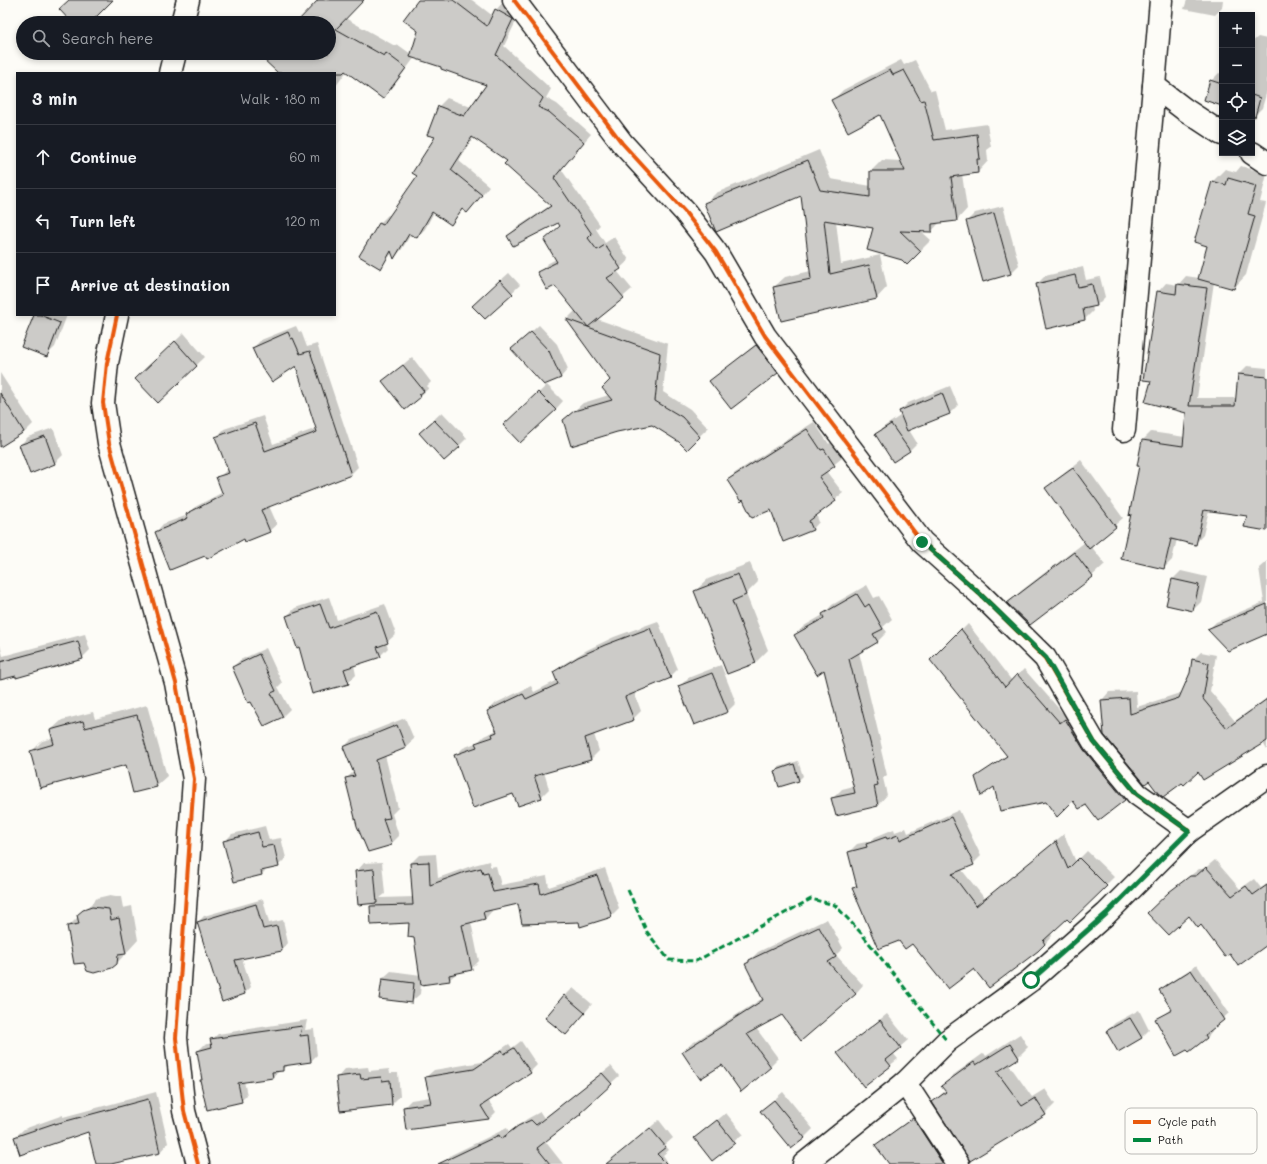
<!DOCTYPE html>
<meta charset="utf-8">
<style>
:root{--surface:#171b24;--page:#20242c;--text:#f1f3f6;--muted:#9ea1a6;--line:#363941}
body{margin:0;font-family:Mali,sans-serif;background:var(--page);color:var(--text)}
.controls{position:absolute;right:12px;top:12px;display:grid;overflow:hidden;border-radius:0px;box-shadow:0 2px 6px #0003}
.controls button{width:36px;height:36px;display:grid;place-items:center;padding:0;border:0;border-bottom:1px solid var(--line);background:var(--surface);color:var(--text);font:20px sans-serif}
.stop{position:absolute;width:12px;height:12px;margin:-9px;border:3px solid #0b8043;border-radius:50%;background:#fff}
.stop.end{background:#0b8043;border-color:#fff;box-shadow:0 1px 4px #0008}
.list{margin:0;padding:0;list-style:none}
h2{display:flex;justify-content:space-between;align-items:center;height:52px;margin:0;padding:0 16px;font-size:17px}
h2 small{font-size:13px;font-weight:400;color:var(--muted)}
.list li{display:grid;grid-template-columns:26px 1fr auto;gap:12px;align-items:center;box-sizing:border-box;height:64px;padding:0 16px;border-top:1px solid var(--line)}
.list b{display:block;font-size:15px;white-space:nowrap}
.list em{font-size:13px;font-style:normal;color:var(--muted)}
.icon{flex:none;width:22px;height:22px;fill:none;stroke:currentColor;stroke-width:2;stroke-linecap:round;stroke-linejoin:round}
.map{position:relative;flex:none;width:1267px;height:1164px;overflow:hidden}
.search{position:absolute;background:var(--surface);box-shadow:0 2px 6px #0003;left:16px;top:16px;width:320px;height:44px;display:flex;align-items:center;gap:10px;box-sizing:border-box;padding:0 14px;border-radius:22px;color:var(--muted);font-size:15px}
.panel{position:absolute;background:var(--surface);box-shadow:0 2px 6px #0003;left:16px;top:72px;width:320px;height:244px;border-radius:0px}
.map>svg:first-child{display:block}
</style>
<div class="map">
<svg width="1267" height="1164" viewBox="0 0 1267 1164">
<rect width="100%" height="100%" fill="#fdfcf7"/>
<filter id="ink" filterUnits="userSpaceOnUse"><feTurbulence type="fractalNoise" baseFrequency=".025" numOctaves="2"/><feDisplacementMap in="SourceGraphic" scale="8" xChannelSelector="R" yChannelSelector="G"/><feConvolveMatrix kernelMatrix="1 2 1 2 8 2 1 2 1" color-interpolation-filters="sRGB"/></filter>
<g filter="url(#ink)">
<!-- shadow -->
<g fill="#0003">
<path d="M324 0H363L345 18 395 46 397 44 411 54 419 31V0H472L493 16 496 10 504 1 521 11 504 46 551 89 546 98 557 104 591 134 561 169 600 225 596 229 605 243 614 237 629 260 617 271 632 289 597 319 668 344 663 392 690 409 708 428 687 448 680 441 652 424 564 420 583 403 609 395 611 380 567 319 576 310 555 284 539 273 547 264 556 259 561 225 558 222 508 236 516 228 551 205 509 161 474 137 459 161 489 186 475 203 467 212 463 209 451 224 434 212 425 229 417 237 411 234 402 249 395 257 393 252 380 268 360 256 380 223 388 215 391 216 419 176 437 136 429 134 439 106 447 98 471 107 487 84 415 57 393 87 383 97 347 71 335 87V73H279L269 53H329V23H297Z"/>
<path d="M1187 0H1223L1222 8 1215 15 1184 9Z"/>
<path d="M1258 37 1267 39V91L1262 108 1255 115 1252 114V42Z"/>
<path d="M901 60 904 65 915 60 931 91 935 90 945 130 987 124 991 147 987 150 988 161 978 172 962 174 967 209 957 220 940 222 932 231H921L931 240 907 264 874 227 836 221 841 264 880 255 887 287 877 298 774 287 785 277 811 271 802 195 705 204 716 193 819 150 831 179 871 186V171L882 160 901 161 880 114 832 101 843 90Z"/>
<path d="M1219 73 1222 74V104L1211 81Z"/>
<path d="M1241 166 1267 174 1260 202 1266 203 1246 275 1234 288 1214 282 1197 398H1236L1239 374 1247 366 1267 368V530L1248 515 1209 510 1203 535 1195 544 1177 539 1172 560 1164 568 1133 511 1143 440 1151 432 1185 437 1187 412 1152 381 1158 292 1166 283 1178 285 1186 276 1199 278 1209 245 1195 241 1213 181 1225 169 1236 172Z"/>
<path d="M1003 206 1019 265 1011 273 967 221 975 213Z"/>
<path d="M1083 267 1086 280 1100 277 1105 297 1097 305 1092 306 1093 311 1085 319 1047 328 1037 284 1045 276Z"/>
<path d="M509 273 520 285 485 318 481 298Z"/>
<path d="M35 315H67L55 347 46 356Z"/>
<path d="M539 325 557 344 568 369 561 377 544 384 520 342Z"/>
<path d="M296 326 299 332 301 331 307 347 317 344 358 467 350 475 269 506 277 524 269 531 245 538 205 554 156 532 163 524 188 515 195 507 223 492 218 478 228 469 217 437 224 429 263 416 273 444 317 428 296 365 253 348 261 340Z"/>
<path d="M184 333 205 357 158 402 144 371Z"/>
<path d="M765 337 785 365 777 373 710 381Z"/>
<path d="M412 357 431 382 427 386 429 388 406 409 384 381Z"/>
<path d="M0 373 33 424 25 432 0 447Z"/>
<path d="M547 385 563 401 555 410 513 417Z"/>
<path d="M950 386 958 405 950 413 909 430 917 443 909 451 876 434 885 426 900 416 904 420 900 411 908 403Z"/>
<path d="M442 412 467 438 459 446 428 425Z"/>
<path d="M814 422 829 444 831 442 842 458 826 471 843 493 816 514 819 522 812 530 771 508 744 499 728 480 735 473Z"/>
<path d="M53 428 63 455 55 463 31 473 20 445 28 437Z"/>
<path d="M1081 460 1123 518 1091 546 1105 564 1092 576 1008 603 1021 591 1085 542 1046 488Z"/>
<path d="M1267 561V633L1209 629 1216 622 1264 602 1259 568Z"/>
<path d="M750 563 758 582 746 594 768 650 756 662 695 591 708 579Z"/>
<path d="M1181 571 1207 577 1201 602 1193 610 1167 604 1173 579Z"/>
<path d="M867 585 874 598 879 596 892 619 883 627 887 632 877 642 859 652 882 748 881 750 887 775 883 778 887 795 878 805 837 815 832 799 842 789 854 786 825 669 795 635 804 626 823 615 832 605Z"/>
<path d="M329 597 337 620 385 604 396 634 386 643 388 648 380 656 354 665 356 675 348 683 299 646 287 616 295 608Z"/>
<path d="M658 621 678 669 670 677 634 692 641 711 633 719 594 734 599 751 591 759 544 772 549 789 541 797 514 792 455 756 463 748 478 742 484 736 497 730 488 711 496 703 531 686 534 692 558 680 554 673 562 665 587 650 614 637Z"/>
<path d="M968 624 1012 681 1024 669 1067 718 1072 714 1131 792 1125 799 1098 819 1086 803 1073 800 1046 801 977 778 1007 755 932 660Z"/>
<path d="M85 634 90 650 82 658 0 680V645L3 656Z"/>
<path d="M266 648 282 683 278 687 290 709 283 716 265 725 233 667 240 660Z"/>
<path d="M1201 652 1216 655 1210 691 1235 721 1267 698V750L1263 743 1198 770 1182 782 1149 780 1105 734 1102 700 1109 692 1136 691 1137 707 1183 692 1191 674 1193 660Z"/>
<path d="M721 665 736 703 728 711 680 686 688 678Z"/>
<path d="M147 705 167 776 156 786 126 763 32 751 42 741 54 738 51 730 62 720 93 712 95 719Z"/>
<path d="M405 718 414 739 405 747 385 755 398 808 392 814 399 836 391 844 347 778 354 771 344 747 352 739Z"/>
<path d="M798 761 803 776 799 780 779 786 775 771 779 767Z"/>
<path d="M959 810 981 856 973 864 961 869 985 899 1064 834 1076 862 1087 851 1114 877 1070 921 1067 918 1051 933 1052 936 1045 944 974 967 912 943 854 889 857 885 849 852 857 844 871 841 875 837 894 829 895 832 906 828 908 833Z"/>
<path d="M265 826 269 840 281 838 286 858 278 866 267 869 262 874 225 841 232 834Z"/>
<path d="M436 854 438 878 474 865 489 861 490 867 496 866 501 885 547 876 549 887 605 868 619 908 611 916 579 921 519 902 492 909V911L485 919 471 922 479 961 471 969 458 972 449 980 421 984 420 994 411 1002 382 979 391 971 421 975 415 937 410 922 371 906 375 902 356 872 364 863 382 862 385 894 380 898 414 897 411 863 419 855Z"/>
<path d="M1215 860 1240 889 1254 879 1261 888 1267 884V944L1230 953 1189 914 1155 905 1178 885 1199 869H1204Z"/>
<path d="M110 895 121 897 123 908 132 906 138 940 117 963 68 927 97 898Z"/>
<path d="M263 899 269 923 283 920 288 943 282 950 242 958 251 987 245 993 198 922 204 916Z"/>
<path d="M827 919 843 948 836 955 863 985 856 993 801 1040 782 1014 756 1028 778 1058 770 1066 722 1063 683 1052 691 1044 763 998 746 964 758 952Z"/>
<path d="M1197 965 1229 1013 1211 1029 1212 1032 1207 1038 1157 1020 1172 1008 1161 990 1167 984Z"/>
<path d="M573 988 592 1004 574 1026 565 996Z"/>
<path d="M1139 1010 1149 1030 1141 1038 1107 1031 1115 1023Z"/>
<path d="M887 1014 908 1040 893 1053 898 1059 864 1086 838 1053Z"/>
<path d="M307 1020 305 1030 314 1029 317 1055 311 1061 289 1064 272 1077 244 1081 247 1095 241 1101 201 1081 203 1079 198 1051 204 1045 212 1043 211 1040 218 1034Z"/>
<path d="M1020 1034 1028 1047 1018 1057 1008 1063 1032 1097 1045 1089 1055 1104 1045 1114 933 1102 946 1090 942 1086 952 1076 984 1053 986 1056Z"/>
<path d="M521 1041 537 1065 530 1072 488 1100 496 1112 489 1119 407 1129 404 1107 411 1100 430 1097 426 1077 434 1070 482 1062 509 1044 512 1048Z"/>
<path d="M611 1066 619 1076 587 1105 580 1113 545 1141 563 1164H444L443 1163 451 1155 507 1128 509 1132 527 1119 540 1112 544 1118Z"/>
<path d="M368 1067 369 1071 389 1069 390 1073H398L400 1096 392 1104 341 1110 337 1078 345 1069Z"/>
<path d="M156 1092 168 1143 160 1152 107 1164H97L89 1131 15 1137 24 1129 63 1115V1117Z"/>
<path d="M783 1092 813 1129 804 1138 761 1111Z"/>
<path d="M921 1111 956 1164H890L876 1145Z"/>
<path d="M726 1113 743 1134 712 1159 695 1138Z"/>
<path d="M659 1120 673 1138 665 1145 669 1150 663 1155 667 1161 664 1164H618L613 1159Z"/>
</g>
<!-- building -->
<g fill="#cccbc8" stroke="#1c1c1c">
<path d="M69 0H113L90 23H72L59 9Z"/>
<path d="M318 0H364L336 29 384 56 386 53 406 68 383 99 345 71 343 73H278L262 58 267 53H329V23H296Z"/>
<path d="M418 0H453L487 26 495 9 513 19 496 55 543 98 538 107 549 112 584 142 554 178 592 234 588 238 597 250 605 245 621 269 607 278 624 298 588 327 660 353 655 401 682 417 700 437 687 450 679 442 652 425 617 432 571 446 563 420 574 411 612 400 602 388 610 380 566 319 588 327 555 286 547 290 537 272 557 262 544 240 560 226 558 223 513 246 507 236 551 206 504 164 507 161 472 137 451 170 482 195 467 213 462 209 451 225 432 212 417 238 409 234 394 259 391 251 381 269 359 256 379 223 383 225 417 176 412 173 435 137 427 135 438 106 464 116 486 85 441 69V67L410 57 418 31 403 20Z"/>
<path d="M890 70 893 75 904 70 921 101 924 100 934 140 977 134 980 159H977L978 173 951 177 957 221 932 224V232L900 231 921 251 907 265 902 260 867 250 873 228 824 220 830 274 869 265 877 299 781 321 773 287 811 279 801 196 716 232 704 203 808 160 820 190 870 197V171H905L880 115 848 132 831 100Z"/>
<path d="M1210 80 1222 84V106L1204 100Z"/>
<path d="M1252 95 1260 98 1255 117 1252 116Z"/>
<path d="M1228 178 1256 186 1248 214 1255 216 1234 289 1198 279 1207 246 1194 242 1212 181 1226 185Z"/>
<path d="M994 213 1011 274 983 282 966 221Z"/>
<path d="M1075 275 1078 287 1092 284 1097 306 1083 309 1085 320 1046 329 1036 284Z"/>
<path d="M500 280 513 294 485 319 472 306Z"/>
<path d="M1177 284 1207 288 1189 406H1235L1238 374 1267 377V531L1244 527 1247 516 1204 510 1196 545 1171 539 1164 569 1121 559 1131 514 1129 516 1139 466H1137L1142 440 1183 446 1186 413 1145 402 1151 381 1143 380 1157 291 1176 294Z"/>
<path d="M34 315H40L60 323 47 357 21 347Z"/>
<path d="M288 332 291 339 293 338 300 354 310 351 351 475 261 510 270 532 245 542 244 539 207 559 205 556 170 570 155 532 188 518 186 514 223 495 216 477 229 473 215 437 255 423 265 451 317 432 296 366 272 382 259 363 252 348Z"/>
<path d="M531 332 549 351 561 378 544 385 511 349Z"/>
<path d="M175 341 197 366 158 403 135 379Z"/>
<path d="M756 345 778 373 731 409 709 381Z"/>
<path d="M403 365 424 391 419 395 421 397 405 410 382 381Z"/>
<path d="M538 392 556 410 520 443 503 425Z"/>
<path d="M0 393 24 432 0 447Z"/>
<path d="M942 393 950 414 907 431 899 411Z"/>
<path d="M434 420 460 447 444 461 419 433Z"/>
<path d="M891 424 910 451 893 462 875 434Z"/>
<path d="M807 429 821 450 824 449 835 466 819 477 836 501 809 521 813 530 783 542 771 510 752 518 743 500 741 502 727 480Z"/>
<path d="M45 436 55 464 30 474 19 445Z"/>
<path d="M1073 468 1116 527 1089 549 1045 488Z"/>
<path d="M1074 552 1093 577 1030 625 1007 603Z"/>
<path d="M738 574 746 595 732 601 756 663 727 674 694 591Z"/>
<path d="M1172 579 1199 585 1193 611 1166 605Z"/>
<path d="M857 594 865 607 869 604 883 629 873 634 878 642 849 659 874 758 872 759 878 785 874 786 878 806 836 816 831 798 855 793 824 670 817 675 794 635 824 618 822 614Z"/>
<path d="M320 604 329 628 377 611 388 643 377 647 381 657 344 669 349 684 312 694 299 647 297 648 286 616Z"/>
<path d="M1267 604V634L1228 651 1207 629Z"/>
<path d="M650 628 671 678 625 697 634 720 585 738 591 760 534 776 542 798 518 806 513 794 473 808 454 755 477 747 475 743 493 737 492 734 497 732 487 711 523 694 526 699 558 684 553 672 578 657 605 645Z"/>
<path d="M961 629 1005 687 1017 674 1060 723 1065 719 1084 750 1125 800 1098 821 1086 805 1079 809 1073 801 1057 817 1046 802 1000 811 994 787 981 796 975 777 1007 756 930 660Z"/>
<path d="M78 641 83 659 16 678V676L0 680V662Z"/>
<path d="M259 654 276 691 271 693 283 717 264 726 251 702 248 703 232 667Z"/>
<path d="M1192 659 1209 663 1203 699 1227 728 1267 699V741L1203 780 1198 772 1184 785 1182 783 1163 797 1158 793 1149 781 1145 784 1104 735 1101 700 1129 698 1130 714 1179 698 1190 673Z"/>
<path d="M712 673 728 712 694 725 678 686Z"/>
<path d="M137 715 157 787 133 793 126 765 40 788 30 751 54 744 50 730 83 721 85 728Z"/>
<path d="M397 725 406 748 376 760 390 818 383 819 392 845 368 852 357 826 345 778 355 776 343 747Z"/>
<path d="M794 764 799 781 779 787 774 771Z"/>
<path d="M951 817 974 865 952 874 976 906 1056 841 1068 869 1079 858 1107 886 1070 922 1067 919 1043 941 1045 944 1038 951 989 988 974 969 948 989 912 944 905 949 899 941 878 949 852 888 857 887 848 852 867 847 866 844 886 837 887 839 898 835 900 840Z"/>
<path d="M258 832 262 847 274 845 279 867 261 871 262 875 234 882 223 841Z"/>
<path d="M429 862 430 885 465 872 481 868 483 874 488 873 493 892 539 884 541 894 597 875 612 917 580 927 579 922 522 924 518 904 483 912 485 919 462 925 472 970 449 975 450 981 421 985 414 938 408 937 409 923 371 925 370 906 413 905 410 863Z"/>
<path d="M1206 867 1232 896 1246 886 1253 895 1267 885V945L1238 966 1230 954 1225 957 1201 925 1198 928 1189 916 1168 935 1147 913 1169 892 1190 876H1196Z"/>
<path d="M374 869 377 903 358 905 355 871Z"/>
<path d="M256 904 263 929 277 926 282 951 235 960 245 994 222 1002 197 922Z"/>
<path d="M92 907 109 909 111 920 119 918 126 954 118 955 117 964 112 968 94 973 87 971 84 963 74 964 67 926 79 924 77 915 83 910Z"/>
<path d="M819 927 836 957 828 962 856 994 801 1041 782 1015 747 1034 771 1067 741 1092 722 1065 700 1079 682 1052 763 1000 745 964 749 962V960Z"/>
<path d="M1191 970 1224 1020 1205 1035 1207 1038 1189 1052 1187 1050 1176 1056 1155 1019 1172 1010 1159 990Z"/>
<path d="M382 979 414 983 412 1003 379 999Z"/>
<path d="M564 995 585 1013 566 1035 545 1018Z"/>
<path d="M1130 1018 1142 1038 1118 1052 1106 1031Z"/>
<path d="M880 1020 901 1048 886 1060 891 1066 864 1087 837 1053Z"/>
<path d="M302 1026 300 1036 308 1035 311 1062 283 1066V1071L272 1072 273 1078 238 1083 242 1102 207 1110 200 1080H202L197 1051 212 1047 210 1039Z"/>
<path d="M1010 1044 1019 1058 997 1072 1022 1106 1035 1098 1046 1115 970 1161 932 1102 946 1092 941 1086 974 1062 976 1065Z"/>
<path d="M514 1048 531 1073 481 1106 489 1119 406 1130 403 1107 431 1103 425 1077 474 1069 502 1050 504 1054Z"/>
<path d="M602 1073 612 1084 580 1113 581 1114 537 1148 550 1164H438L499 1135 501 1139 518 1126 531 1120 536 1125Z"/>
<path d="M360 1074 361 1079 381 1077 382 1081 390 1080 392 1105 340 1111 336 1077Z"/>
<path d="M148 1099 160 1153 111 1164H96L88 1132 20 1155 14 1137 55 1123V1124Z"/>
<path d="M774 1100 805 1138 791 1149 760 1111Z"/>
<path d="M913 1118 943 1164H889L875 1145Z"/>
<path d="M717 1120 735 1143 712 1161 694 1138Z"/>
<path d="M650 1128 666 1147 657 1154 667 1164H606Z"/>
</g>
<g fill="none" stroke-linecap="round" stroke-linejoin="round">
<!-- minor casing -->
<g stroke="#1c1c1c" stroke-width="25">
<g id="minor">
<path d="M514 0 622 143 685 212 716 252 765 336 922 542 980 594 1045 658 1094 742 1137 794 1189 831"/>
<path d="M1161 0 1154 86 1184 109 1222 134"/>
<path d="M182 23 188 0"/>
<path d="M170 73 175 53"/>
<path d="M1252 153 1267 163"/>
<path d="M117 315 107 363 103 403 109 443 176 683 194 779 176 1038 184 1111 198 1164"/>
<path d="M1124 430 1154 86"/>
<path d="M905 1083 958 1164"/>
<path d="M804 1164 905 1083 947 1041 1031 980 1106 914 1189 831 1267 776"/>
</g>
</g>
<!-- minor -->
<use href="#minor" stroke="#fdfcf7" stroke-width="22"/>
<!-- quiet -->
<path stroke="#00873e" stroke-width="3" stroke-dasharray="6 3" stroke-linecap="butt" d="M628 890 647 932 669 960 696 961 811 899 835 905 861 933 947 1041"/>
<!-- cycleway casing -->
<g stroke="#fdfcf7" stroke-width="6">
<g id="cycleway">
<path d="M514 0 622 143 685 212 716 252 765 336 922 542 980 594 1045 658 1094 742 1137 794 1189 831"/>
<path d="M117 315 107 363 103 403 109 443 176 683 194 779 176 1038 184 1111 198 1164"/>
</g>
</g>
<!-- cycleway -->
<use href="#cycleway" stroke="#e8590c" stroke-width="4"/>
</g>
</g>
<g fill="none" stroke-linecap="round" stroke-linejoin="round" filter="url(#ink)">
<!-- route -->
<path stroke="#0b8043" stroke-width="5" d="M922 542 980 594 1046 658 1094 742 1137 794 1189 831 1106 914 1031 980"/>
</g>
<!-- legend -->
<rect x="1125" y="1108" width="132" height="46" rx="6" fill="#fdfcf7" stroke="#bab9b5" stroke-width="1"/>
<rect x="1133" y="1120" width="18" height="4" fill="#e8590c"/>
<rect x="1133" y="1138" width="18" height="4" fill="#00873e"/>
<g font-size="11" fill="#1c1c1c">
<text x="1158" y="1126">Cycle path</text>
<text x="1158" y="1144">Path</text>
</g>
</svg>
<div class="controls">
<button>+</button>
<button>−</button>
<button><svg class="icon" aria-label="locate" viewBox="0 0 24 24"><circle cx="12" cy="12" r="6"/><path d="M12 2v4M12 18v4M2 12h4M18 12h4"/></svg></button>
<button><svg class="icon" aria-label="layers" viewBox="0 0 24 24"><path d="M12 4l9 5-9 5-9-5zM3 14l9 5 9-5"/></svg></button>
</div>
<div class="stop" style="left:1031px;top:980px"></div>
<div class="stop end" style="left:922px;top:542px"></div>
<div class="search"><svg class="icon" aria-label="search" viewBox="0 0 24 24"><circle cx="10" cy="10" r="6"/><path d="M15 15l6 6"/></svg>Search here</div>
<section class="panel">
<h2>3 min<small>Walk · 180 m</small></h2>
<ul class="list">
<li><svg class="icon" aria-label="ahead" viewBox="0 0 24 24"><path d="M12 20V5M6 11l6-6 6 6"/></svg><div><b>Continue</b></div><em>60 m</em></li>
<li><svg class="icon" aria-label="left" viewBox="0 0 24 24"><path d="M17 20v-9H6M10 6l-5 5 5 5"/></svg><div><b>Turn left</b></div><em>120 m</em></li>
<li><svg class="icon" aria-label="arrive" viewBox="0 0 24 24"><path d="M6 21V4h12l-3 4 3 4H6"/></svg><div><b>Arrive at destination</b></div></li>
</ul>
</section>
</div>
